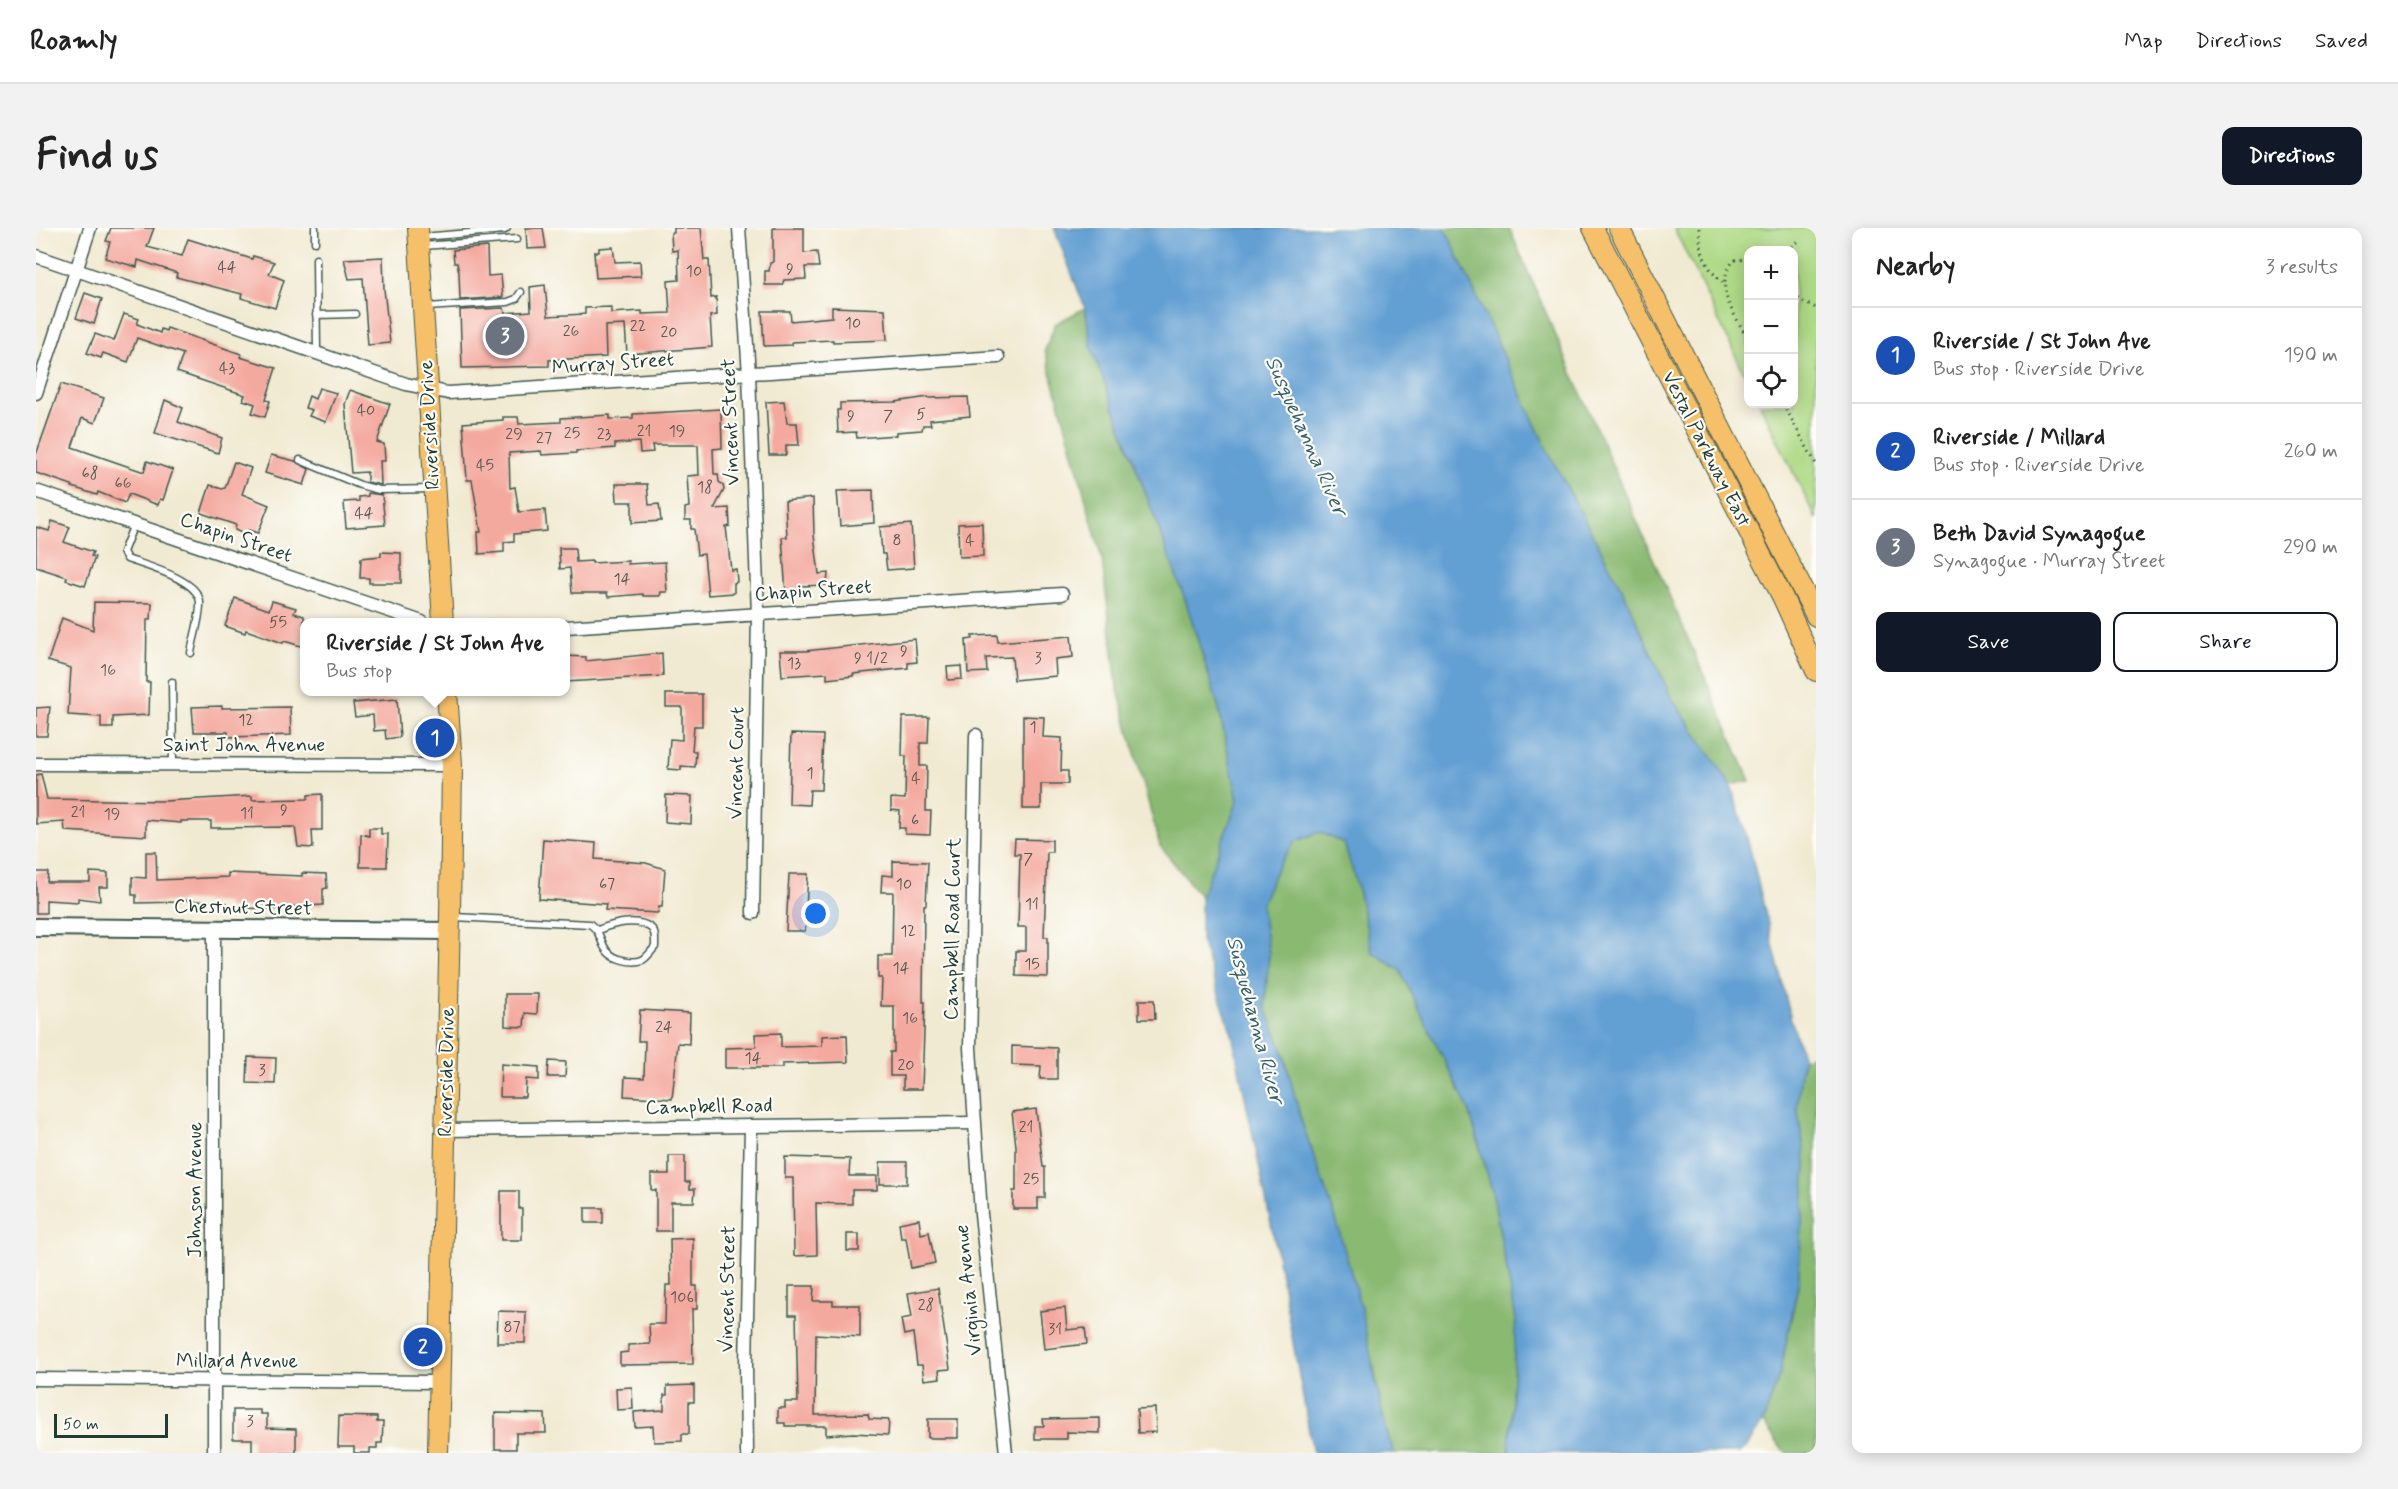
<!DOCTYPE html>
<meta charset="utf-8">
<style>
:root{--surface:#fff;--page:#f2f2f2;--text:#222;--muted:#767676;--line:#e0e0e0;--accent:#111827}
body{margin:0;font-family:Mynerve,sans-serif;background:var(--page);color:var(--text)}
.controls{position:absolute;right:18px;top:18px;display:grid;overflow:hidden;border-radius:12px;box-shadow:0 3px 15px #0003}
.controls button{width:54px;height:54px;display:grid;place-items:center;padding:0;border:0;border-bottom:2px solid var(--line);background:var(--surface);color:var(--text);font:30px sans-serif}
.scale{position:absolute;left:18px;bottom:15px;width:114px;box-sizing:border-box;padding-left:6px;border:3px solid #1f3d34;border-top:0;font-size:16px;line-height:21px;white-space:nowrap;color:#1f3d34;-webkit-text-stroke:4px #fdfcf7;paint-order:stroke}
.you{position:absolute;left:780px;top:686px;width:21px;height:21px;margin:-15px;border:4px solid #fff;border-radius:50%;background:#1a73e8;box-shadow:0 0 0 9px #1a73e833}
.badge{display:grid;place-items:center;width:39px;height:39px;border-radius:50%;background:var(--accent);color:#fff;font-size:20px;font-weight:700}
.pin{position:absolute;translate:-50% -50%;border:3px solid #fff;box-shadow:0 2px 6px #0006}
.popup{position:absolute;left:264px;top:390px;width:270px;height:78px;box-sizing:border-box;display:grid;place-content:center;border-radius:12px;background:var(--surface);filter:drop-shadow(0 2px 4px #0005);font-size:20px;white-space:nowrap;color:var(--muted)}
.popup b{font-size:22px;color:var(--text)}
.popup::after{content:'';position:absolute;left:50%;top:100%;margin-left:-12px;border:12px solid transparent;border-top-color:var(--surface)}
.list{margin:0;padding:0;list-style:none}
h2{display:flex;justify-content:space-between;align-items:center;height:78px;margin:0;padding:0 24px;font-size:26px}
h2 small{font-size:20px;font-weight:400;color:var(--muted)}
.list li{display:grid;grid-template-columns:39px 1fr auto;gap:18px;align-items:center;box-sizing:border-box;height:96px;padding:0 24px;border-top:2px solid var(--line)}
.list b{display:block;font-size:22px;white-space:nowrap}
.list p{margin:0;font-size:20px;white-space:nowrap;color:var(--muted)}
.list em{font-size:20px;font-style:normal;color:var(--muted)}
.actions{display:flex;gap:12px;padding:18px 24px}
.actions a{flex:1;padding:14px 0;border:2px solid var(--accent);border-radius:12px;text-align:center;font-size:21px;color:var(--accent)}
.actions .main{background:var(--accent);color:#fff}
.icon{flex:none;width:33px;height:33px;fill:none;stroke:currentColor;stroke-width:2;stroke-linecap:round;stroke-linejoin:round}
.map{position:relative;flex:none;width:1780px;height:1225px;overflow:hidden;border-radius:12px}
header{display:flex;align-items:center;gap:36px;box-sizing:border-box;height:84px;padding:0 30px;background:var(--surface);border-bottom:2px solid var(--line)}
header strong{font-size:28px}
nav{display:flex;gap:33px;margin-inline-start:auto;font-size:21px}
.intro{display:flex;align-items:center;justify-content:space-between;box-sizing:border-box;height:144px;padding:0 36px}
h1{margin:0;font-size:42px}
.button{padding:15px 27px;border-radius:12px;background:var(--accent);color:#fff;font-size:21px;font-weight:700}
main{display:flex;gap:36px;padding:0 36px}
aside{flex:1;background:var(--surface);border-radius:12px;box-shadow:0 3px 15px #0003}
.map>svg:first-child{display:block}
</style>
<header>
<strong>Roamly</strong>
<nav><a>Map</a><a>Directions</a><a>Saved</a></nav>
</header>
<div class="intro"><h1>Find us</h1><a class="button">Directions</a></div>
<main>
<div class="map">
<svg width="1780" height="1225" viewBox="0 0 1780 1225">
<rect width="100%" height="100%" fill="#fdfcf7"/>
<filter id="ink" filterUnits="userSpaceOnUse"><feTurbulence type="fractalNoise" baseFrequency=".0167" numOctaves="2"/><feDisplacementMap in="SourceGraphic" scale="12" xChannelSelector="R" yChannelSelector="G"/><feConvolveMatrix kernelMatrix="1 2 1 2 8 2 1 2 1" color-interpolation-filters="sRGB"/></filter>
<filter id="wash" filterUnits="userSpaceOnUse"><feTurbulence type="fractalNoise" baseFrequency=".008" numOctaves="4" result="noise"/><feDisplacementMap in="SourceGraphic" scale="24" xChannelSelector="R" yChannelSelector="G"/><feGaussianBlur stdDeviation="1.35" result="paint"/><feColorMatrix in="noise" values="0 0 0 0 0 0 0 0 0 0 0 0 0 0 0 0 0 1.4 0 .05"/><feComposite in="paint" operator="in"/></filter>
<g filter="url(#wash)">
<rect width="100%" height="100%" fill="#f1ead2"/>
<!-- green -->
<path fill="#aed985" stroke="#668b5c" stroke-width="1.5" d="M1638 0H1780V291L1724 176H1758V22H1712V153Z"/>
<!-- forest -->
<g fill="#8ab972" stroke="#547b53" stroke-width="1.5">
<path d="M1409 0H1473L1714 553 1695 557 1635 469 1587 363 1511 222Z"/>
<path d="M1049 80 1056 121 1149 371 1182 477 1202 572 1165 669 1124 618 1081 458 1066 331 1009 122 1019 96Z"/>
<path d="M1283 604 1308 615 1321 657 1336 724 1363 740 1433 882 1456 962 1480 1091 1473 1225H1358L1349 1199 1338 1140 1266 895 1247 823 1229 778 1233 725 1225 677 1243 636 1260 613Z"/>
<path d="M1780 827V1225H1751L1745 1220 1727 1194 1744 1145 1762 1057 1770 935 1761 878 1767 830Z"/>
</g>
<!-- water -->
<path fill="#629fd3" stroke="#406e84" stroke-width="1.5" d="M1018 0H1409L1511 222 1587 363 1635 469 1695 557 1712 613 1755 791 1767 830 1761 878 1770 935 1762 1057 1744 1145 1727 1194 1710 1220 1703 1225H1473L1480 1091 1456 962 1433 882 1363 741 1336 724 1321 657 1308 615 1283 604 1260 613 1243 636 1225 677 1233 725 1229 778 1247 823 1266 895 1299 988 1325 1080 1349 1199 1358 1225H1277L1239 1015 1196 806 1165 712V669L1202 572 1182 477 1149 371 1056 121 1049 80Z"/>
<g id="blocks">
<!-- building -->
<g fill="#f4a99f">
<path d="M75 0H118L111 19 146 28 152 11 216 31 217 28 238 34 233 46 248 52 239 80 205 70 206 66 140 49 141 45 102 32 101 39 69 30 74 14 70 13Z"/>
<path d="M490 0H507L510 20 491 21Z"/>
<path d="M638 0H665L668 32H673L675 70 680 69 681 87 674 88 676 119 591 126 589 97 569 98 570 129 513 132V138L426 140 424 82 468 80 469 85 495 83 494 59 509 57 512 88 549 86V80L575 79V85L606 83V86L634 85 632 53 643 52 642 22 636 23 635 5H638Z"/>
<path d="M737 0H768V25L781 24 783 39H769L770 51 748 52 746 57H729V43H733L734 35 737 34Z"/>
<path d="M451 19 452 48 465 47 467 69 424 72 423 44 421 35H418L417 22Z"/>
<path d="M577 19 579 34 604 33 605 48 560 50 558 24H563V20Z"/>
<path d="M347 29 348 61 354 115 332 117 327 50 313 51 308 31Z"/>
<path d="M49 65 66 71 58 96 40 90Z"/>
<path d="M796 79 849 81 851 112 797 114V112L756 114V117L728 118 726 83H754L755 93 796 89Z"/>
<path d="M88 86 103 91 101 96 124 105 125 101 130 103 131 100 205 126 204 129 240 140 230 172 234 173 229 189 216 185 219 176 207 172 209 167 141 144 147 126 101 110 92 134 67 125 65 130 51 125 59 106 78 113Z"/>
<path d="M25 156 68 170 59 195 46 190 36 219 108 244 111 233 137 242 127 272 124 271 122 277 93 266 89 275 62 264 61 267 36 259V257L0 245V227Z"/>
<path d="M283 160 300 165 290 194 273 188 276 182 269 180 273 168 279 171Z"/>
<path d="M314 162 354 176 341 214 348 216 349 233H344L345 257 331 254V244L315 245 309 176Z"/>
<path d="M892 169 893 170 932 169 934 188 894 192 895 197H887L886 202 860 204V207L821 210 820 204 802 205 801 182H804V175L859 174Z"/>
<path d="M129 172 147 180 142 194 186 210 182 225 119 205Z"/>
<path d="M748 173 751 195H761L763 217H750V227H733L730 174Z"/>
<path d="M685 181 686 220 677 221 678 246H682L683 254 687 257 688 262 678 281 693 280 694 298 690 299 695 342 700 341 701 354 698 355V365L672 367 668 326 661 327 658 301H655V292H649V280L653 279 651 248 663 247 662 217H616L617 224 604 225 603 214 579 216V220L540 223V225L506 227 505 223 473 225 474 260 479 259 483 284 509 282 511 303 478 306V313L468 314V324L443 326 442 304H445L436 252H431L427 195 467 192V189H482L483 196 525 194V190L574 187V191L597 190V186Z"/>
<path d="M235 227 259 233 273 241 268 257 229 245Z"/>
<path d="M198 234 215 240 206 266 233 277 222 305 212 302 210 307 199 302 200 297 165 285 174 257 186 261 189 260Z"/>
<path d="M580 256H611L613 277 623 276 625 293 596 295V274H581Z"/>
<path d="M837 262 838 295 804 298 801 263Z"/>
<path d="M332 265 346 267 349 297 310 300 308 274 323 273V269L332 268Z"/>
<path d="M777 270 778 307 783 346 792 345 791 357 764 358 765 366H750L746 309H751L749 273Z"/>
<path d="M16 293 34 299 28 314 57 324 55 328 59 329 49 358 30 352 31 349 0 339V299L13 303Z"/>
<path d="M946 295 947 328 923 329 922 296Z"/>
<path d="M875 296 878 340 851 342 849 326H846L844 299Z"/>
<path d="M523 320H539L540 334 556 333V335L592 333V336L629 334 631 364H625L624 368H607V366L572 369 571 365H536L534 340 524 341Z"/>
<path d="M345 324 365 325V355H333V350H324L325 330 345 328Z"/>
<path d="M199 370 233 382 236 373 260 380 258 385 268 388V419L248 413 247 415 210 402 209 405 189 398Z"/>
<path d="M58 374 116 375 115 391H111L110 454H114L113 487 77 489V500H65V489L32 487 35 440 12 433 26 390 57 402Z"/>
<path d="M961 407 962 414 1035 408 1037 429 1019 431 1020 448 978 452 976 429 950 430 951 444 932 445 930 412 937 411 936 408Z"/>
<path d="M879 411 881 434 872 435V440L817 446V448L791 451V445L746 448 744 423H769Z"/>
<path d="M626 425 627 448 530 454V428L550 429V433Z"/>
<path d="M925 438 926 451 912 452 911 439Z"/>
<path d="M630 466H666V498H658L656 523H660L659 539 645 538V542L632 541 634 511 646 512V479H630Z"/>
<path d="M361 471 364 509 350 511 349 502 338 503 337 487 319 489 317 475Z"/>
<path d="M186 478V480L254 479 255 507 192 509V504H158L156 479Z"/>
<path d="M14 479 11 508H0V480Z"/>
<path d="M987 488 1008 489 1007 509 1026 510 1025 543H1032V556H1005V581H987Z"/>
<path d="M867 489H893L892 515H884V538H891L890 583H895L894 607 869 606V600H863L864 583 855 582V570L869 571 870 528H866Z"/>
<path d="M755 506 787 507 785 562H774L773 577 753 576Z"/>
<path d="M5 546 11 571 128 573 216 568V572L272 571V567L286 566V602H276L277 620 262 619 259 599 175 600V593H145V595L110 592V608L29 603 28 594 0 596V547Z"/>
<path d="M630 567 656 568 655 596 629 594Z"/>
<path d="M333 600H345V606H352L351 639H324L325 606 333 608Z"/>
<path d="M507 611 560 615 559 631 610 635 629 641 626 679H623L622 685 569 682 570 676 503 671Z"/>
<path d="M979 611 1016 612V624H1011L1008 709H1012V749L980 748V723H990V699H982L984 626H978Z"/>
<path d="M110 624H120L121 652 192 649V645L266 648V645L290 646 291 660 287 661V677L252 679V681L191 680V675L145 672V674L100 675V667H96V649L110 650Z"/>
<path d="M857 633 892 634 890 677H888L887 774H889L886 861H867V848H854V824H858V778H845L846 750H842V728H856L857 664H845L846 647 857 648Z"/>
<path d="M0 644H12L11 654H54V644L72 645V659H63L64 673 42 670V674L10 672V685H0Z"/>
<path d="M753 646H772L770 681H778L777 696H770L769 703H750Z"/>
<path d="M469 766H502L501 786 489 785 488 799 469 798Z"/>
<path d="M1103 772H1118L1119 791H1103Z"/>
<path d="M604 782 654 785 653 816 642 815 636 871 588 868 589 849 608 850 609 813H602Z"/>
<path d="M745 805V819L786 818V808L811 807 812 834 746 836V840H689V820L720 819 719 806Z"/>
<path d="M976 818 1021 820V851H1004L1005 838 976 837Z"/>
<path d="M212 829 240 830 239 856 211 855Z"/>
<path d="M513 833 530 834 529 849H512Z"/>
<path d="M465 836 503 839V852L490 851 489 869H464Z"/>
<path d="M1000 881 1007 939H1009V970H1002V981H977V963H980V918L976 884Z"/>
<path d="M633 928H649V954H654V961H659L658 974H635V1003H620V962H615V946H633Z"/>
<path d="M749 929 814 931 813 948H841V962H816V976L780 975 781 1027 758 1028 757 950H749Z"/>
<rect x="844" y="934" width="27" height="22"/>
<path d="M465 963H483V981H486V1012H465Z"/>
<rect x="549" y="980" width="18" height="15"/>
<path d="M883 991 885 1006 893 1004 899 1035 875 1040 870 1010H865L863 995Z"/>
<rect x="811" y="1006" width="12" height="17"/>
<path d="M657 1010V1058H661V1081H656L657 1136 584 1137V1125L592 1124V1117L614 1116 613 1096H629L630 1057H635L634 1011Z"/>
<path d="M753 1058H778L777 1073H797V1077H824V1109L780 1106 779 1187 832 1186 833 1191 853 1192 852 1207 817 1205 790 1207V1198H749V1195H742V1180H749V1174H762L760 1087H753Z"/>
<path d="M902 1060 914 1141 903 1142 904 1150 888 1152 886 1137H881L877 1105 868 1107 865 1091 876 1089 872 1065Z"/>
<path d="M1029 1080 1031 1102 1049 1100 1051 1116 1008 1121 1004 1083Z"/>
<path d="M462 1083 490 1084 489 1115H461Z"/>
<path d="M658 1157V1174H653V1206H646V1213L618 1214 617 1198 599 1199 598 1184 628 1182V1167H631V1158Z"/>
<path d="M596 1159 597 1181 581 1182 580 1160Z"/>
<path d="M1119 1180 1120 1204 1102 1205 1101 1181Z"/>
<path d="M197 1182H224V1186H231V1200L260 1201V1225H216V1211H197Z"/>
<path d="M459 1185 509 1186 510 1205H480V1221H459Z"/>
<path d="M303 1188 341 1189V1194H347L346 1215H341V1220H334V1225H318V1219H302Z"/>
<path d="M1064 1190V1205L1031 1204V1211H999V1198H1008L1007 1191Z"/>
<rect x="892" y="1191" width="30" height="19"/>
</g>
</g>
</g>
<g filter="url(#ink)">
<use href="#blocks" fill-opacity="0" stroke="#3e574c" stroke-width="1.5"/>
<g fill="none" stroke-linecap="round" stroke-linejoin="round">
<!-- service casing -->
<g stroke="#3e574c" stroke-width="9">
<g id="service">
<path d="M279 0V14"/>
<path d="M386 9 469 2 471 0"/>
<path d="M387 18 481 11"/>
<path d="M280 31 281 125"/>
<path d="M390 79 472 74 480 71 485 64"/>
<path d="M280 87 319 86"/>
<path d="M264 232 324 257 343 262 397 261"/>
<path d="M98 296 87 324 91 331C110 338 162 351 164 374 165 388 157 411 155 425"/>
<path d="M136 454 137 536"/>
<path d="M418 689 554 696C566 705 563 713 571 723 577 731 596 736 606 732 611 730 615 723 619 719 619 713 620 704 615 700 601 689 576 696 562 702"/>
</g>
</g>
<!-- minor casing -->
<g stroke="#3e574c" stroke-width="15">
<g id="minor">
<path d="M703 0 713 146 722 386 717 685"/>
<path d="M0 28 370 156 412 165 962 129"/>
<path d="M0 165 54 0"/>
<path d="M0 263 386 394"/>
<path d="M530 399 1026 366"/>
<path d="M940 507 934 820 945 986 970 1225"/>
<path d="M0 536 416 537"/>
<path d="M410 902 938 895"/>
<path d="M0 1151 403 1154"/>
<path d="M178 1225V700"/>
<path d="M711 1225 710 1138 715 898"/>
</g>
</g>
<!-- tertiary casing -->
<g stroke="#3e574c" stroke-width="20">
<path id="tertiary" d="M0 699 414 703"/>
</g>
<!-- primary casing -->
<g stroke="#3e574c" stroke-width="22">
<g id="primary">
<path d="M382 0 407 394"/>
<path d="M1557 0 1747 370 1780 443"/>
<path d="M1583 0 1780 388"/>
<path d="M402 1225 414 688 416 537 411 464"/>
</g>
</g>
<!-- path -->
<g stroke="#3e574c" stroke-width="3" stroke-dasharray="1.5 4.5" stroke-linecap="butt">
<path d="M1663 0C1664 23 1670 41 1687 55"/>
<path d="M1751 22 1764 12"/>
<path d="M1712 31 1698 32C1676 61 1698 84 1712 111"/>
<path d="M1758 66 1765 73 1780 80"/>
<path d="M1747 176 1780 236"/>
</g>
<!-- service -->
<use href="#service" stroke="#fff" stroke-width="6"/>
<!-- minor -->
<use href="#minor" stroke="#fff" stroke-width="12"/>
<!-- tertiary -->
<use href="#tertiary" stroke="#fff" stroke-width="16"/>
<!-- primary -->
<use href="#primary" stroke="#f6c06b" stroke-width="20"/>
</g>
</g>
<g text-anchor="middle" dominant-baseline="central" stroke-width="4.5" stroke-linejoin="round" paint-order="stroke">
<!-- number labels -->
<g font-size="16" fill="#54584f">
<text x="191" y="39">44</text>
<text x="754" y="41">9</text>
<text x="658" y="43">10</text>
<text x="817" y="95">10</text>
<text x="602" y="98">22</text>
<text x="535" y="103">26</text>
<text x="633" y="104">20</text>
<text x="191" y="140">43</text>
<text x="330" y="182">40</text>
<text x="885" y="186">5</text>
<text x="815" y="188">9</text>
<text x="852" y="188">7</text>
<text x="608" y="203">21</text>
<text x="641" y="203">19</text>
<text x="536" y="205">25</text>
<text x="478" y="206">29</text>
<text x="568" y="206">23</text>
<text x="508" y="210">27</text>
<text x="449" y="237">45</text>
<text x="54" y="245">68</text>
<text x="87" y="255">66</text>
<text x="669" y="259">18</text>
<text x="328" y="285">44</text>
<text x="861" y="312">8</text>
<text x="934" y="312">4</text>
<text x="586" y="351">14</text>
<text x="242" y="394">55</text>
<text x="868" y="423">9</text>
<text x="835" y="430">9 1/2</text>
<text x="1002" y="430">3</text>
<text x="758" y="435">13</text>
<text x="72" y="442">16</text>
<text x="210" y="492">12</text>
<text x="997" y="499">1</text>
<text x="774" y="545">1</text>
<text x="880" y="550">4</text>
<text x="248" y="582">9</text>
<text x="42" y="584">21</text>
<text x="211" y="585">11</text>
<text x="76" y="586">19</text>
<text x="879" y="592">6</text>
<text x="992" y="631">7</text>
<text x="571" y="656">67</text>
<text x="868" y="656">10</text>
<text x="996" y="676">11</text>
<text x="872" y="703">12</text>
<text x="996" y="736">15</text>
<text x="865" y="740">14</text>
<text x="874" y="790">16</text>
<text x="628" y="799">24</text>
<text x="717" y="830">14</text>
<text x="870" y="837">20</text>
<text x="226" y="842">3</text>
<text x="990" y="899">21</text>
<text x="995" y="951">25</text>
<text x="646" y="1069">106</text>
<text x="890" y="1077">28</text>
<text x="476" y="1099">87</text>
<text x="1019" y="1101">31</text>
<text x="214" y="1193">3</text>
</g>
<!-- street labels -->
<g font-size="20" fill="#1f3d34" stroke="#fdfcf7">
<text transform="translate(577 136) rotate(-4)">Murray Street</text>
<text transform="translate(695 194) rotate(-92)">Vincent Street</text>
<text transform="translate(394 197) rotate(-93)">Riverside Drive</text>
<text transform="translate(1670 221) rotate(63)">Vestal Parkway East</text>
<text transform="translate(200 310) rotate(19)">Chapin Street</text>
<text transform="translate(777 363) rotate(-4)">Chapin Street</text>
<text x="208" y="517">Saint John Avenue</text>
<text transform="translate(701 535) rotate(-89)">Vincent Court</text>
<text transform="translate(207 680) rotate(1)">Chestnut Street</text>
<text transform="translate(917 701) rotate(-89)">Campbell Road Court</text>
<text transform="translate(411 844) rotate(-89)">Riverside Drive</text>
<text transform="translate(673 879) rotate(-1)">Campbell Road</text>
<text transform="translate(159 962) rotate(-90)">Johnson Avenue</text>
<text transform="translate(692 1061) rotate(-89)">Vincent Street</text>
<text transform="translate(933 1062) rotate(-96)">Virginia Avenue</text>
<text x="201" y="1133">Millard Avenue</text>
</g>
<!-- water labels -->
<g font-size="21" font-style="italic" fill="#365f6c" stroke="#fdfcf7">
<text transform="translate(1270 208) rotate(66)">Susquehanna River</text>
<text transform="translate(1219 792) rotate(75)">Susquehanna River</text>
</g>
</g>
</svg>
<div class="controls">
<button>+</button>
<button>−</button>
<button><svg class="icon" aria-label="locate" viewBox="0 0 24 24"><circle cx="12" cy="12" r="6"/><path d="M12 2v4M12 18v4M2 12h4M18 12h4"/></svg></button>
</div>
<div class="scale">50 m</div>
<div class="you"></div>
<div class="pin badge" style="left:399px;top:510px;background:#1a4fb4">1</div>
<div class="popup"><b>Riverside / St John Ave</b>Bus stop</div>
<div class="pin badge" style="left:387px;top:1119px;background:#1a4fb4">2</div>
<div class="pin badge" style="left:469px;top:108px;background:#6b7280">3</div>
</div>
<aside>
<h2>Nearby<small>3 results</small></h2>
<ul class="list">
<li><span class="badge" style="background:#1a4fb4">1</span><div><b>Riverside / St John Ave</b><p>Bus stop · Riverside Drive</p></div><em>190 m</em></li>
<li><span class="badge" style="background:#1a4fb4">2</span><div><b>Riverside / Millard</b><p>Bus stop · Riverside Drive</p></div><em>260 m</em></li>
<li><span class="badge" style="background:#6b7280">3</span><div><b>Beth David Synagogue</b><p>Synagogue · Murray Street</p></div><em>290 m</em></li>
</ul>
<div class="actions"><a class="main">Save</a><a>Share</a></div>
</aside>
</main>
